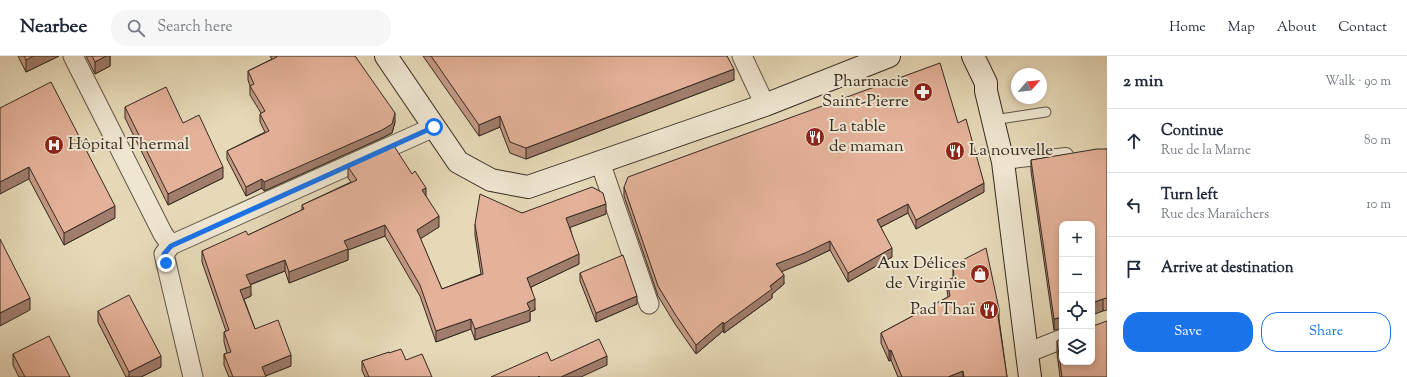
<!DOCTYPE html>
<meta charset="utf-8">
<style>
:root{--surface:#fff;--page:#f6f6f7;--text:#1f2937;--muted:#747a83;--line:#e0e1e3;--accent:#1a73e8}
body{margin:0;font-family:"Sorts Mill Goudy",serif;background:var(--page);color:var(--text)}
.controls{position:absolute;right:12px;bottom:12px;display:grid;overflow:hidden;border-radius:8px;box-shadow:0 2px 6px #0003}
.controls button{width:36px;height:36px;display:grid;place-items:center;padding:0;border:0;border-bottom:1px solid var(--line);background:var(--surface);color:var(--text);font:20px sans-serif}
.compass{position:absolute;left:1011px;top:12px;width:36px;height:36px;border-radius:50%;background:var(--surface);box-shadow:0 2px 6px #0003;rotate:62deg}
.stop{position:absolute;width:12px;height:12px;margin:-9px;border:3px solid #1a73e8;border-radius:50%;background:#fff}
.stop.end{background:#1a73e8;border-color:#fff;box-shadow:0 1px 4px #0008}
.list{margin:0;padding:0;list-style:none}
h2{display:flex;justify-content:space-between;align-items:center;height:52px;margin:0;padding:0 16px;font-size:17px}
h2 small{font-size:13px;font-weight:400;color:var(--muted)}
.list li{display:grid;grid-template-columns:26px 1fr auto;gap:12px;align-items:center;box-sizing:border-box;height:64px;padding:0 16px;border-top:1px solid var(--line)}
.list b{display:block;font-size:15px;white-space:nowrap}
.list p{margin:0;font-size:13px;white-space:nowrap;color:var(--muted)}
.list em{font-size:13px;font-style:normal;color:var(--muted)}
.actions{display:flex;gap:8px;padding:12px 16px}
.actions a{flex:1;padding:9px 0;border:1px solid var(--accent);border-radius:16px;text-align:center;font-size:14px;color:var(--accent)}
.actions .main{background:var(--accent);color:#fff}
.icon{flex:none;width:22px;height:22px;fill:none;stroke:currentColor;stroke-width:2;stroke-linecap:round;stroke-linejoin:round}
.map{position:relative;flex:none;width:1107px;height:321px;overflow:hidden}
header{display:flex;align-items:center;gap:24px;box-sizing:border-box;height:56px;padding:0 20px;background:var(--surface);border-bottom:1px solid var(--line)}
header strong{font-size:19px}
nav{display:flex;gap:22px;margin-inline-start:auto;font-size:14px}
.search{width:280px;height:36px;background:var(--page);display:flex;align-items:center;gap:10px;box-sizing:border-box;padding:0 14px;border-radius:16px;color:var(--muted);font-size:15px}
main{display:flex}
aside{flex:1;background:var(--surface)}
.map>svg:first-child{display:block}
</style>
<header>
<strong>Nearbee</strong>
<div class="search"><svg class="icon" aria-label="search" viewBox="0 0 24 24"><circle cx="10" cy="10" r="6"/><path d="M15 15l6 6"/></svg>Search here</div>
<nav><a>Home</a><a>Map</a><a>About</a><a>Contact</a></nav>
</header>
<main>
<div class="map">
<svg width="1107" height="321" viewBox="0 0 1107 321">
<rect width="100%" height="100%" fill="#e6d9b8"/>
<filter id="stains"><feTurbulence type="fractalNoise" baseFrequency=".005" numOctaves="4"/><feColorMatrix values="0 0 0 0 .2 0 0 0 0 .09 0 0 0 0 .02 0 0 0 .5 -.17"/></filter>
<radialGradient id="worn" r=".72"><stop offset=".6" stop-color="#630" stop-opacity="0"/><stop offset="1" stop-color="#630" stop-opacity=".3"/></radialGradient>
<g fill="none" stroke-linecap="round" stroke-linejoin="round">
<!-- service casing -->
<g stroke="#605546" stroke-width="11">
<path id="service" d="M993 64 1046 56"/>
</g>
<!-- pedestrian casing -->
<g stroke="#605546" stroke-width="16">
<path id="pedestrian" d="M1003 106 1066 99"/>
</g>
<!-- minor casing -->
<g stroke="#605546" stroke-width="21">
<g id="minor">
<path d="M73 0 163 178 171 189"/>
<path d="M742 0 765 49"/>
<path d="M600 106 649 248"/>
<path d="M1027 297 1062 283"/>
<path d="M193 321 164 198 171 189 434 71"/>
</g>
</g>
<!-- secondary casing -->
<g stroke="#342920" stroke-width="24">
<g id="secondary">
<path d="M386 0 458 106 491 124 528 131 765 49 889 0"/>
<path d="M973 0 986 27V35L1003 106 1030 321"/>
</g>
</g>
<!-- service -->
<use href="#service" stroke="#efe6d1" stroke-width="9"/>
<!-- pedestrian -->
<use href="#pedestrian" stroke="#efe6d1" stroke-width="14"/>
<!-- minor -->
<use href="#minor" stroke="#efe6d1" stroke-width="19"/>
<!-- secondary -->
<use href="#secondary" stroke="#efe6d1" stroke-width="22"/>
</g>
<!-- wall -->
<g fill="#c49984" stroke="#342920">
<path d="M18 0H59L26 16Z"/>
<path d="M86 0H110V10L95 18Z"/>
<path d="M270 0H355L395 66 392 77 382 82 264 135 262 132 246 140 227 103V95L265 76 260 66V58L261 57 250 39V30L248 24V15L272 3Z"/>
<path d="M423 0H727L734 24 526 103 510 97 500 71 479 80Z"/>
<path d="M125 51 183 67 223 122 168 149 125 62Z"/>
<path d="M0 52 115 162 64 189 29 123Z"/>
<path d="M958 67 984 136 916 173 908 157 881 171 892 201 848 226 830 194 805 206 782 215 784 228 772 238V242L724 277 723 275 696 298 675 268 658 240 624 140V131Z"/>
<path d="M1107 93V254L1103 255 1092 168 1054 274 1031 115V104Z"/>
<path d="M348 111 426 140 439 171 420 182 442 233 481 218 475 179V168L522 157 606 158 570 171 579 208 531 231 535 254 530 256V265L475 284 471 273 436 286 420 240 385 180 348 194V204L289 227 285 215 250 229 251 240 244 243 255 273 291 310 265 320 266 321H229L224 309V298L227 297 224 286V276L226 275 202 206V195L248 179 302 154V149L351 126 348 122Z"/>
<path d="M953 209 999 253V263L1007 321H898L891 304 889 305 881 287V277L948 241 947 234V224L953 223Z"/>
<path d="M580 217 637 248 596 266 580 225Z"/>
<path d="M98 255 161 311 141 321H126L98 266Z"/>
<path d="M1057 285 1107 321H1060L1057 297Z"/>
<path d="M389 297 406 304 432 321H365L362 314V305Z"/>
<path d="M13 298 70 321H19L13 309Z"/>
</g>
<!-- shaded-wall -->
<g fill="#a07d6c" stroke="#342920">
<path d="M33 0H59L26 16V4Z"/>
<path d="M106 0H110V10L95 18V6Z"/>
<path d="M734 13V24L526 103V92Z"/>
<path d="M395 57V66L392 77 382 82 264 135V126Z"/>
<path d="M500 60V71L479 80V69Z"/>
<path d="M29 111V123L0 138V126Z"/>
<path d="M223 111V122L168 149V138Z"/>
<path d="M262 123V132L246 140V131Z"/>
<path d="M984 127V136L916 173V164Z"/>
<path d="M426 132V143L422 134Z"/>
<path d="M606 148V158L566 173V162Z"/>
<path d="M908 148V157L877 173V164Z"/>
<path d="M115 150V162L64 189V177Z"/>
<path d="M439 160V171L417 185V174Z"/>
<path d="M385 169V180L348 194V204L289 227V216L344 185Z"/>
<path d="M830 185V194L805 206 776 218V208Z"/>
<path d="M892 192V201L848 226V217Z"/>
<path d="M579 198V208L527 233V222Z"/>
<path d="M285 204V215L246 230V219Z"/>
<path d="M784 219V228L772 238V242L724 277V268Z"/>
<path d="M251 230V240L240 245V234Z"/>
<path d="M637 240V248L596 266V257Z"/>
<path d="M30 242V254L0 270V257Z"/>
<path d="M535 243V254L530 256V265L475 284V273Z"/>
<path d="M1103 243V255L1092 259V247Z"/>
<path d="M1062 261V273L1054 274V263Z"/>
<path d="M471 263V273L436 286V275Z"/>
<path d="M723 266V275L696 298V289Z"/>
<path d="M891 294V304L889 305V295Z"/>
<path d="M291 299V310L263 321 262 311Z"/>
<path d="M161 300V311L141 321H129V316Z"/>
<path d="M607 300V309L581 321H561Z"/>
<path d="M963 315V321H948Z"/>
</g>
<!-- building -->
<g fill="#e4b29a" stroke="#342920">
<path d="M24 0H33L26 4Z"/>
<path d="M92 0H106L95 6Z"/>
<path d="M276 0H355L395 57 392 68 382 74 264 126 262 123 246 131 227 95 269 75 260 58 265 55 250 30 254 28 248 15 277 1Z"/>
<path d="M431 0H727L734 13 526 92 510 86 500 60 479 69Z"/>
<path d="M940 7 958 67 966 63 984 127 916 164 908 148 877 164 892 192 848 217 830 185 805 197 776 208 784 219 770 230 772 233 724 268 723 266 696 289 675 258 658 230 624 131 628 121Z"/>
<path d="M51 26 115 150 64 177 29 111 0 126V52Z"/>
<path d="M166 31 183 67 199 59 223 111 168 138 125 51Z"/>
<path d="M394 90 412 118 415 115 426 132 422 134 439 160 417 174 442 233 483 218 475 168 480 138 522 157 592 131 603 137 606 148 566 162 579 198 527 222 535 243 527 247 530 254 475 273 471 263 436 275 420 229 385 169 344 185 348 193 289 216 285 204 246 219 251 230 240 234 255 273 278 264 291 299 262 311 266 321H233L224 298 231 296 224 276 229 274 202 195 246 175 248 179 304 153 302 149 357 124 348 111Z"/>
<path d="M1097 93H1107V242L1103 243 1092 247V168H1062V261L1054 263 1031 104Z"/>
<path d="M0 183 30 242 0 257Z"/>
<path d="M986 192 999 253H997L1007 321H964L963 315 948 321H902L891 294 889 295 881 277 950 240 947 224 954 222 953 209Z"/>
<path d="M623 199 637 240 596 257 580 217Z"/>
<path d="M129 239 161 300 129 316 98 255Z"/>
<path d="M1107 265V321H1062L1057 285 1062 282V306H1092V270L1096 269Z"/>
<path d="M49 280 70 321H25L13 298Z"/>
<path d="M599 283 607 300 561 321H540L539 320 538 321H491L547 296 551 305Z"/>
<path d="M401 293 406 304 422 298 432 321H369L362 305 389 296V297Z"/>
</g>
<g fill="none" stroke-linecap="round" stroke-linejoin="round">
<!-- route -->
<path stroke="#1a73e8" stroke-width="5" d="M166 207 164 198 171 190 434 71"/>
</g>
<!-- icons -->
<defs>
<g id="pharmacy-disc" transform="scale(1)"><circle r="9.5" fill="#8f2418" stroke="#efe6d1"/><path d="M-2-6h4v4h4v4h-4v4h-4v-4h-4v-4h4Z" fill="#fff"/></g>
<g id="restaurant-disc" transform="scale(1)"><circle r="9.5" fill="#8f2418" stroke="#efe6d1"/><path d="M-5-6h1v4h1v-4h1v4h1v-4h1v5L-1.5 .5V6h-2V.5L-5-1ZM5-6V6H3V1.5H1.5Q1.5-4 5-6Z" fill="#fff"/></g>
<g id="hospital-disc" transform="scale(1)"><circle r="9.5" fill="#8f2418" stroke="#efe6d1"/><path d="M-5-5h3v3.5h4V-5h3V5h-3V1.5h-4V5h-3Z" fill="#fff"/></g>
<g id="shop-disc" transform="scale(1)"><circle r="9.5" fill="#8f2418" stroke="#efe6d1"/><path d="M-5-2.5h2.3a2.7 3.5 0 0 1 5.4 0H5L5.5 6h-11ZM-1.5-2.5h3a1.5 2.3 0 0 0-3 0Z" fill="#fff"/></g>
</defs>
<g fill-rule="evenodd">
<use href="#pharmacy-disc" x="923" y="36"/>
<use href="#restaurant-disc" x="815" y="81"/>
<use href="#hospital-disc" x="54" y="89"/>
<use href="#restaurant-disc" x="955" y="95"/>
<use href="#shop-disc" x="980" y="218"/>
<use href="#restaurant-disc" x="989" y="254"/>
</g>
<g text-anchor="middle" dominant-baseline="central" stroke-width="4" stroke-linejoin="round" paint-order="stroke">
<!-- poi labels -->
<g font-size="17" fill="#342920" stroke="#efe6d1" text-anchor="end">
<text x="909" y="26">Pharmacie<tspan x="909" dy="20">Saint-Pierre</tspan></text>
<text x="829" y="71" text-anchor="start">La table<tspan x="829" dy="20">de maman</tspan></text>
<text x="68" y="89" text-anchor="start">Hôpital Thermal</text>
<text x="969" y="95" text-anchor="start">La nouvelle</text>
<text x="966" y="208">Aux Délices<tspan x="966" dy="20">de Virginie</tspan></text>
<text x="975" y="254">Pad Thaï</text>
</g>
</g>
<rect width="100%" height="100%" filter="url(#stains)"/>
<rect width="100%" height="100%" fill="url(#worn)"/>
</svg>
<div class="controls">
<button>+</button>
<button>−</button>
<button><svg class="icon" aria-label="locate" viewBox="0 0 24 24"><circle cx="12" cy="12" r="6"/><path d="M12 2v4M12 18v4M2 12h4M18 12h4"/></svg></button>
<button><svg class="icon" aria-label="layers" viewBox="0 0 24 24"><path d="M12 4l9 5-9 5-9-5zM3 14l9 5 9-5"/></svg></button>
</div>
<svg class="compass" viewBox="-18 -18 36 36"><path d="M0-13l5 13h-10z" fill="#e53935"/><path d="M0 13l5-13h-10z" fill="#747a83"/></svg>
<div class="stop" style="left:434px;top:71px"></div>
<div class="stop end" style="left:166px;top:207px"></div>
</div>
<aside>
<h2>2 min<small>Walk · 90 m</small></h2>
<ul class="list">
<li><svg class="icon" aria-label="ahead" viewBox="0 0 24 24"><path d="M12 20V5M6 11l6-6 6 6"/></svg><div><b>Continue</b><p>Rue de la Marne</p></div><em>80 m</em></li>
<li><svg class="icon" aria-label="left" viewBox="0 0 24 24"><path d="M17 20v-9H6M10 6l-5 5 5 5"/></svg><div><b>Turn left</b><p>Rue des Maraîchers</p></div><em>10 m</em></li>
<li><svg class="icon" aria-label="arrive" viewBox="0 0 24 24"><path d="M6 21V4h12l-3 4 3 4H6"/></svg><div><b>Arrive at destination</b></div></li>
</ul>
<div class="actions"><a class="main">Save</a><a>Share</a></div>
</aside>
</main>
